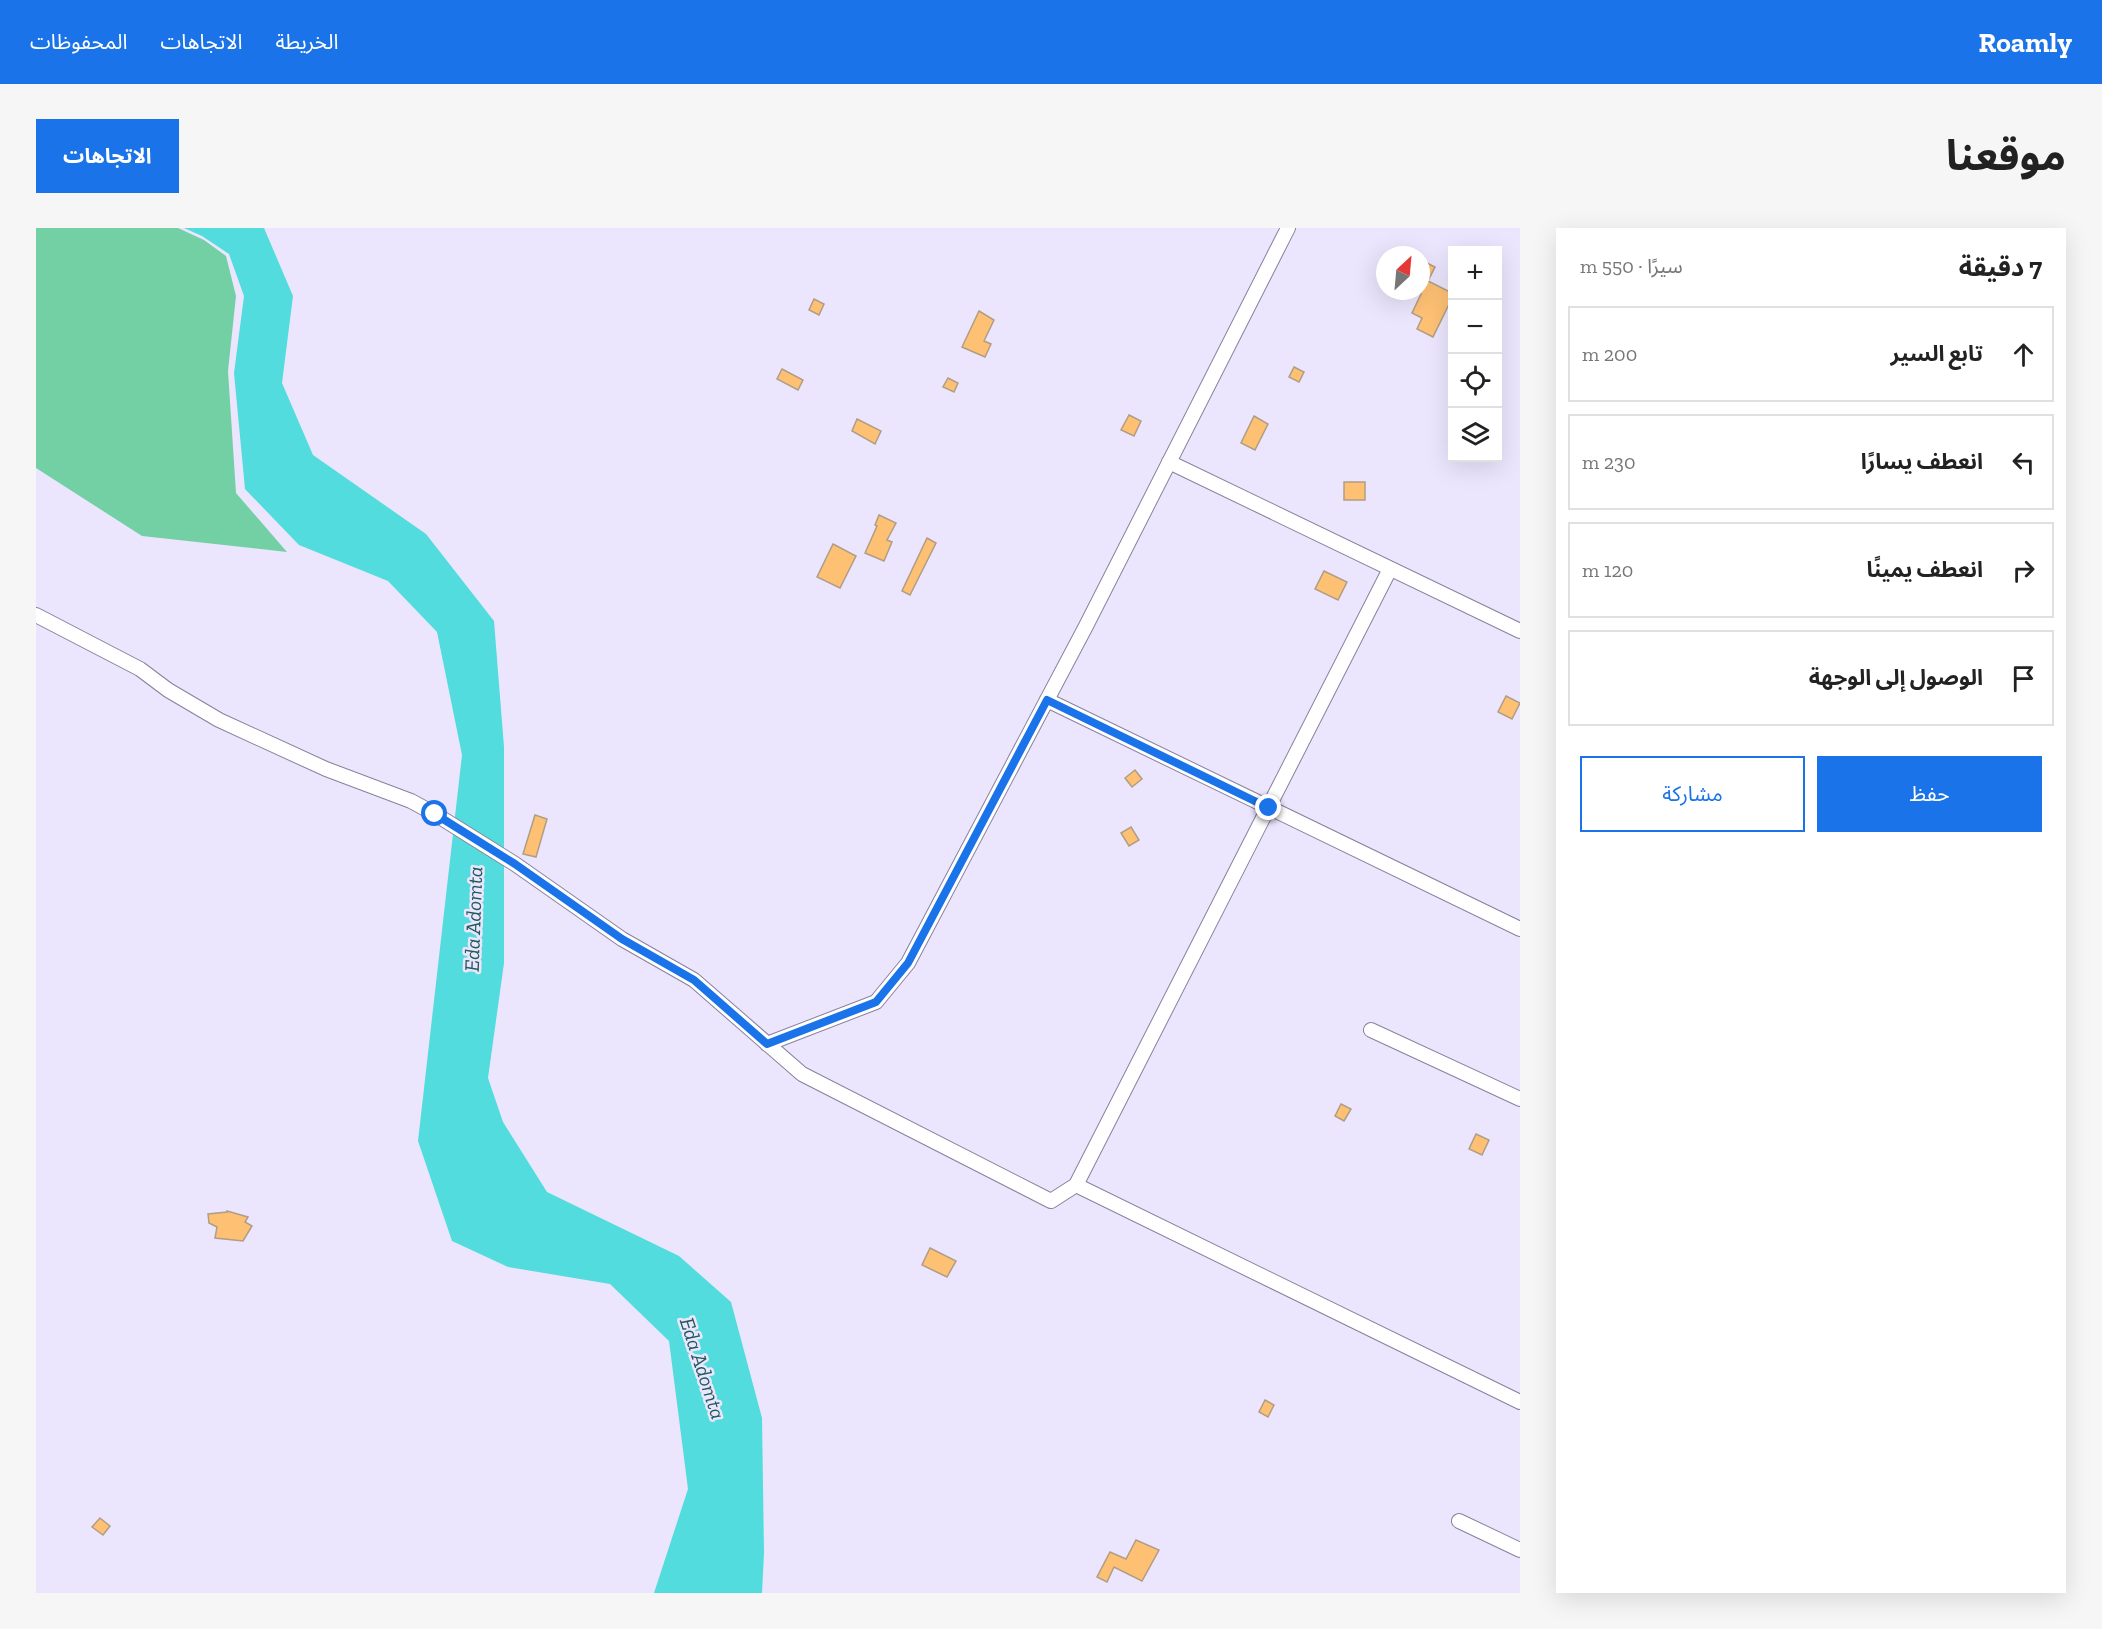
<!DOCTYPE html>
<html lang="ar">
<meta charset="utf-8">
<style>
:root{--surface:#fff;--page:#f6f6f6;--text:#222;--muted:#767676;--line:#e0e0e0;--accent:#1a73e8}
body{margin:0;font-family:"Zilla Slab","Noto Sans Arabic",serif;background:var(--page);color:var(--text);direction:rtl}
.controls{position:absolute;right:18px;top:18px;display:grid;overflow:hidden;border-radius:0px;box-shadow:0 6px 24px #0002}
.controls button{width:54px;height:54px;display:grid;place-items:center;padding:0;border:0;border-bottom:2px solid var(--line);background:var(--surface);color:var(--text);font:30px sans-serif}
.compass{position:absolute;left:1340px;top:18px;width:54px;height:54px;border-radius:50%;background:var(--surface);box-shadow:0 6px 24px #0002;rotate:26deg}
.stop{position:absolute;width:18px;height:18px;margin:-14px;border:4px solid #1a73e8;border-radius:50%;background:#fff}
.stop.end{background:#1a73e8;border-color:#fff;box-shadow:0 2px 6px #0008}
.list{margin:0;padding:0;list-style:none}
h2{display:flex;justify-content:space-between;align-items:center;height:78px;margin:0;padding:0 24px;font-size:26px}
h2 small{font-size:20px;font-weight:400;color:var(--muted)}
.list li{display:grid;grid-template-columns:39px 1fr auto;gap:18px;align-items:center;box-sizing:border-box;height:96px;margin:0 12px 12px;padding:0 12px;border:2px solid var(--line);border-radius:0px}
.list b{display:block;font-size:22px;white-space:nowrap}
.list em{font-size:20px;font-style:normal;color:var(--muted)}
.actions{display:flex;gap:12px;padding:18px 24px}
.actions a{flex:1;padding:14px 0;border:2px solid var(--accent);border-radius:0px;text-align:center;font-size:21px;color:var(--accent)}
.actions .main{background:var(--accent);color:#fff}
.icon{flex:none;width:33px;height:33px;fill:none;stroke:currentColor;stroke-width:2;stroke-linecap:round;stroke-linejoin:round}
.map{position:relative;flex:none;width:1484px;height:1365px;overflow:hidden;direction:ltr;border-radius:0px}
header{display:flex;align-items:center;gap:36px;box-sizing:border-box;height:84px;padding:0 30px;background:var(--accent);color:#fff}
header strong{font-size:28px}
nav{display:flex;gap:33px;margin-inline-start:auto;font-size:21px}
.intro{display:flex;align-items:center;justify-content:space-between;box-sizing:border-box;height:144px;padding:0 36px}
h1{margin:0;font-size:42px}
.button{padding:15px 27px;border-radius:0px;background:var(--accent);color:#fff;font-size:21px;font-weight:700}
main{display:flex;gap:36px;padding:0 36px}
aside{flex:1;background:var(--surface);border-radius:0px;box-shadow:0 6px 24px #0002}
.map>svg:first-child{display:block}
</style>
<header>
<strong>Roamly</strong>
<nav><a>الخريطة</a><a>الاتجاهات</a><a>المحفوظات</a></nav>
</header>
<div class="intro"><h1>موقعنا</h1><a class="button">الاتجاهات</a></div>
<main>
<aside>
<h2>7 دقيقة<small>سيرًا · 550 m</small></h2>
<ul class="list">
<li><svg class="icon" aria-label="ahead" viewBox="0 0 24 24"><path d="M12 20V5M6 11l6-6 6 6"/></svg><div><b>تابع السير</b></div><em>200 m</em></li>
<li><svg class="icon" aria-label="left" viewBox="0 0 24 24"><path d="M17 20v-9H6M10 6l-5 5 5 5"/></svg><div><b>انعطف يسارًا</b></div><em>230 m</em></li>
<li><svg class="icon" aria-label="right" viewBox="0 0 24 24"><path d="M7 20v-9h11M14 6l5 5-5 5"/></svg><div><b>انعطف يمينًا</b></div><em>120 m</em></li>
<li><svg class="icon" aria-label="arrive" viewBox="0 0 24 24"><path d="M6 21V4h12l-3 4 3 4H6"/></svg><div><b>الوصول إلى الوجهة</b></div></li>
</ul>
<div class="actions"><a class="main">حفظ</a><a>مشاركة</a></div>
</aside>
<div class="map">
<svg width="1484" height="1365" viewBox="0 0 1484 1365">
<rect width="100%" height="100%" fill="#ebe6fd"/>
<!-- green -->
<path fill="#73d0a5" d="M0 0H142L168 12 190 28 200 68 192 143 200 265 251 324 106 308 0 240Z"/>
<!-- water -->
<path fill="#52dcdd" d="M148 0H228L257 68 246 155 277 227 390 306 458 393 468 519V735L452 850 467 894 511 964 643 1028 695 1074 726 1190 728 1325 726 1365H618L652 1261 633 1113 574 1056 472 1039 416 1013 382 913 426 527 401 404 352 353 263 317 209 261 198 145 208 68 193 26 166 8Z"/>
<!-- building -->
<g fill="#fec174" stroke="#b09d85" stroke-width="1.5">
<path d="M1389 34 1399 39 1392 53 1416 65V70L1397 109 1381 101 1386 90 1376 85 1385 66V42Z"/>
<path d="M778 71 788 76 783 87 773 82Z"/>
<path d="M943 83 958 92 948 113 955 116 949 129 926 119Z"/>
<path d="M1258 139 1268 144 1263 154 1253 149Z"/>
<path d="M746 141 767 152 762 162 741 151Z"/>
<path d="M912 150 922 155 918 164 907 159Z"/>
<path d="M1093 187 1105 193 1098 208 1085 202Z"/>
<path d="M1218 188 1232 196 1219 222 1205 215Z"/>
<path d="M821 191 845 203 839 216 816 203Z"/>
<rect x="1308" y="254" width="21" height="18"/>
<path d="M843 287 860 295 851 312 856 314 848 333 829 325 841 298 839 297Z"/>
<path d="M891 310 900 315 874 367 866 363Z"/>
<path d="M797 316 820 328 804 360 781 349Z"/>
<path d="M1288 343 1311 354 1302 372 1279 361Z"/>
<path d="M1470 468 1484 475 1476 491 1462 484Z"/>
<path d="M1099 542 1106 551 1096 559 1089 550Z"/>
<path d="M499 587 511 591 500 629 487 626Z"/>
<path d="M1095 599 1103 612 1093 618 1085 605Z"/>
<path d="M1305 876 1315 881 1308 893 1299 888Z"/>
<path d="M1440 906 1453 912 1446 927 1433 921Z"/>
<path d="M191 983 212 989 209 994 216 998 207 1013 179 1010 181 999 173 995 172 986 191 984Z"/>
<path d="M894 1020 920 1033 911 1049 886 1037Z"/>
<path d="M1229 1172 1238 1177 1232 1189 1223 1184Z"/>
<path d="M64 1290 74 1298 67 1307 56 1299Z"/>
<path d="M1100 1312 1123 1322 1106 1353 1078 1339 1071 1354 1061 1349 1074 1324 1090 1331Z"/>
</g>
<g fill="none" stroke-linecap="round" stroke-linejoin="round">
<!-- minor casing -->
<g stroke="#88819c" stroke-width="16">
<g id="minor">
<path d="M1133 234 1484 403"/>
<path d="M0 387 104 441 132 462 183 492 290 541 375 573 399 586 479 636 586 711 658 752 766 846 1015 973 1040 957 1354 341"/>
<path d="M1011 472 1484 701"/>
<path d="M1335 802 1484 871"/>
<path d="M731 816 840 774 872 735 1050 398 1252 0"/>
<path d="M1040 957 1484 1174"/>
<path d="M1423 1293 1484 1322"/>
</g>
</g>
<!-- minor -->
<use href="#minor" stroke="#fff" stroke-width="14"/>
</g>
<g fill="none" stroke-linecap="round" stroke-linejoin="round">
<!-- route -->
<path stroke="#1a73e8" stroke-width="8" d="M399 586 479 636 586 711 658 752 731 816 840 774 872 735 1011 472 1233 580"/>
</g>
<g text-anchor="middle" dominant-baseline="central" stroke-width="5" stroke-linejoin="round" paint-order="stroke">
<!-- water labels -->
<g font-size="21" font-style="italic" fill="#225b5b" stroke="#ebe6fd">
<text transform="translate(437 691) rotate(-88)">Eda Adomta</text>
<text transform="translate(667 1140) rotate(72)">Eda Adomta</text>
</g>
</g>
</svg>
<div class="controls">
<button>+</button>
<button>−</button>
<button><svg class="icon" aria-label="locate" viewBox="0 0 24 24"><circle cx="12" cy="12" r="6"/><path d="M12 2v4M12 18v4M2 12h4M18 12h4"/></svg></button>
<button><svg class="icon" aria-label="layers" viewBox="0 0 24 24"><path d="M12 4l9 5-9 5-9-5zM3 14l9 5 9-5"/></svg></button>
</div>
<svg class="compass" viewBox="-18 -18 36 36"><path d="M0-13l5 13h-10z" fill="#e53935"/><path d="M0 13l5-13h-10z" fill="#767676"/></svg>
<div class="stop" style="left:399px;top:586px"></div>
<div class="stop end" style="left:1233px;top:580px"></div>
</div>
</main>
